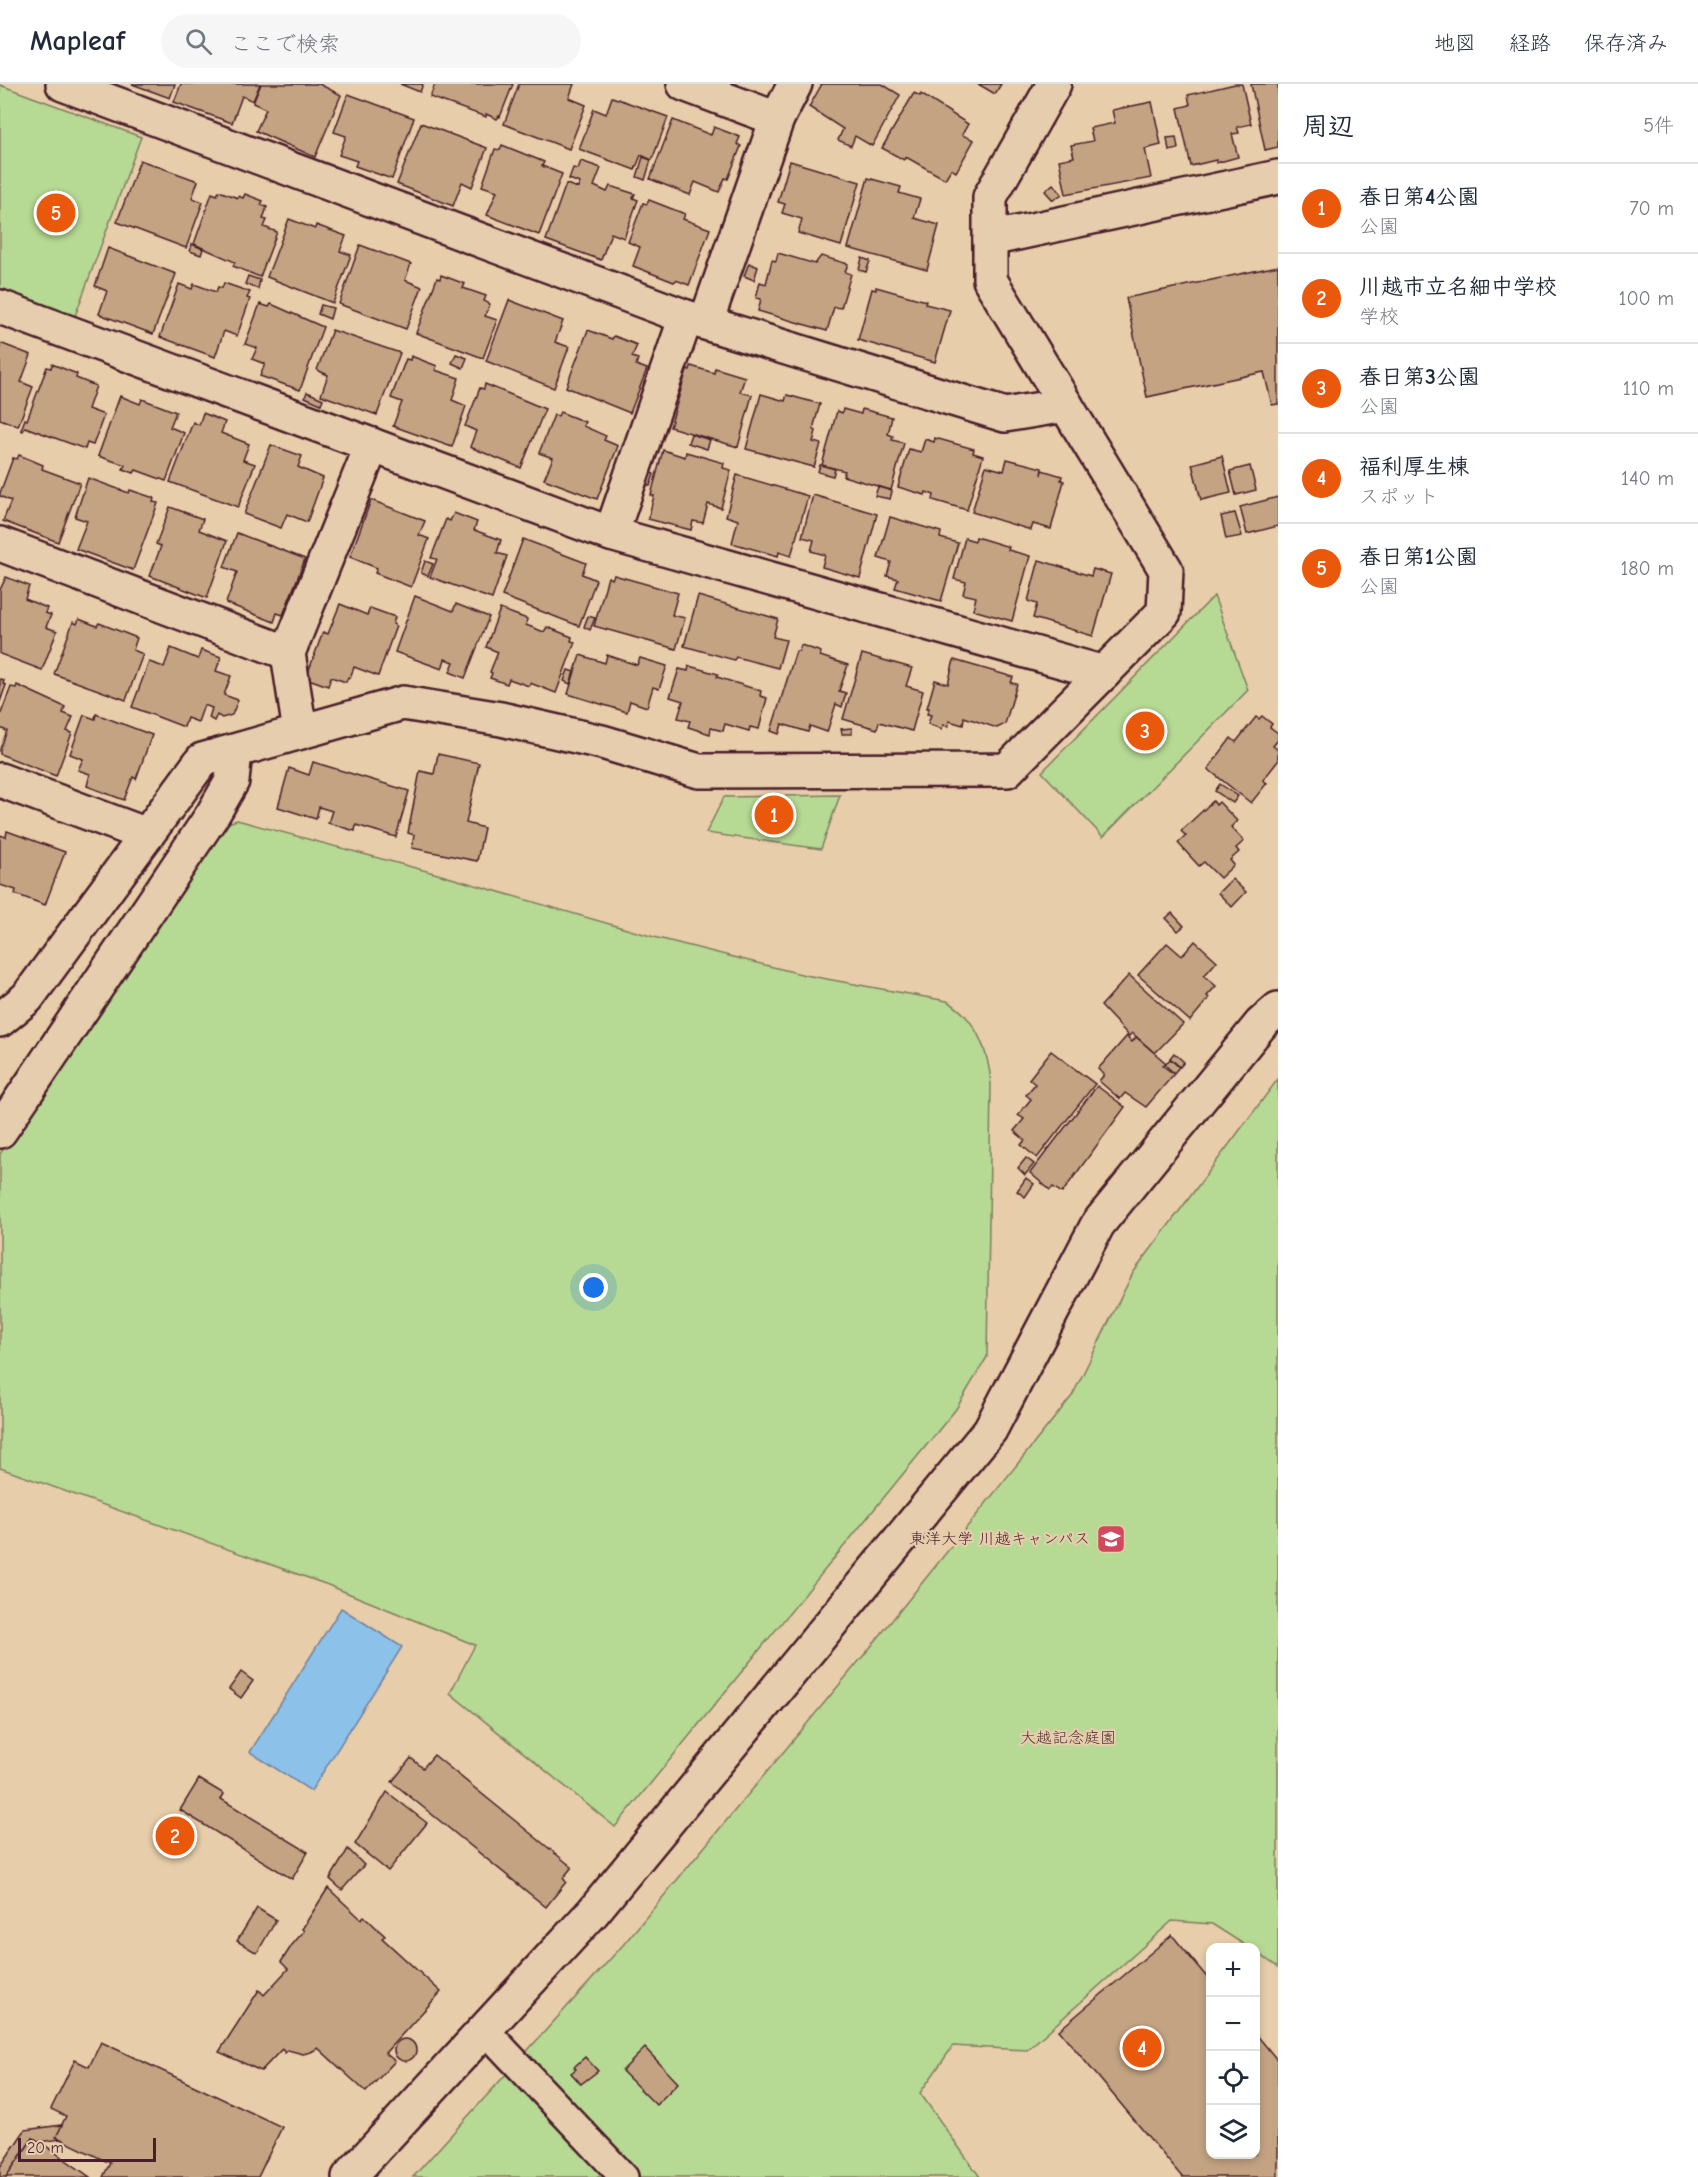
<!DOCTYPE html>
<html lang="ja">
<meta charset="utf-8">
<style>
:root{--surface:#fff;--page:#f6f6f7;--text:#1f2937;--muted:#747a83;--line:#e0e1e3;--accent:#ea580c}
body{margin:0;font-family:"Comic Neue","Klee One",sans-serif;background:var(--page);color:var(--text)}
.controls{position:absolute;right:18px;bottom:18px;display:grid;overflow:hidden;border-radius:12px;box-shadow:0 3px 9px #0003}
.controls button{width:54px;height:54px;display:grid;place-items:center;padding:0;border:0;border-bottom:2px solid var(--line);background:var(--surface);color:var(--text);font:30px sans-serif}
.scale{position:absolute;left:18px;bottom:15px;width:138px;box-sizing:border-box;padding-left:6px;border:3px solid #4a1f2b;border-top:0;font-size:16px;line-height:21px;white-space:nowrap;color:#4a1f2b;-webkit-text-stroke:4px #e6cdae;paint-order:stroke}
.you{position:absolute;left:594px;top:1204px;width:21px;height:21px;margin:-15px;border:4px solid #fff;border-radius:50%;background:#1a73e8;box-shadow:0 0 0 9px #1a73e833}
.badge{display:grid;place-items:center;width:39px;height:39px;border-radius:50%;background:var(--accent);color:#fff;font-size:20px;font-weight:700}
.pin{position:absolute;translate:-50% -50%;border:3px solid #fff;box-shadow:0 2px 6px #0006}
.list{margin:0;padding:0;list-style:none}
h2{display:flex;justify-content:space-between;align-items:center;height:78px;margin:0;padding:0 24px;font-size:26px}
h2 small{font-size:20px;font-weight:400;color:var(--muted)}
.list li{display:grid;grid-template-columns:39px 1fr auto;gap:18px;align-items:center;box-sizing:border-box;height:90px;padding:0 24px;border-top:2px solid var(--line)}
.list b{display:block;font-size:22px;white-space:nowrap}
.list p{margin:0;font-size:20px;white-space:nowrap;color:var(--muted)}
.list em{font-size:20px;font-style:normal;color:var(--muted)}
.icon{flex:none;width:33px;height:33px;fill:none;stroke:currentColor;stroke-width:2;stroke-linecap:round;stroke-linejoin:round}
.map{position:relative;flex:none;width:1278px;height:2093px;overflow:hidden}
header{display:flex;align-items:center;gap:36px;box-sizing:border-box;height:84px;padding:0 30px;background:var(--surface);border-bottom:2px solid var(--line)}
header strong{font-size:28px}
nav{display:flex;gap:33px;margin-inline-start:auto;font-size:21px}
.search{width:420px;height:54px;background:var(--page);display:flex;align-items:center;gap:15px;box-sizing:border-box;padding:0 21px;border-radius:33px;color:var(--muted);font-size:22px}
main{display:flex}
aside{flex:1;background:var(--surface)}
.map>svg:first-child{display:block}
</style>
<header>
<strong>Mapleaf</strong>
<div class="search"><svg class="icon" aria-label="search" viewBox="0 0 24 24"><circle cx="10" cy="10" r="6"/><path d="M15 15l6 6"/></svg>ここで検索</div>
<nav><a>地図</a><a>経路</a><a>保存済み</a></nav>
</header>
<main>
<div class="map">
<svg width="1278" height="2093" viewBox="0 0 1278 2093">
<rect width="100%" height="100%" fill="#e7cda9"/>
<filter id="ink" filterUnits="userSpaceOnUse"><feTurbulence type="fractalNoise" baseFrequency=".0167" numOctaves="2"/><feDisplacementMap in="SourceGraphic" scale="12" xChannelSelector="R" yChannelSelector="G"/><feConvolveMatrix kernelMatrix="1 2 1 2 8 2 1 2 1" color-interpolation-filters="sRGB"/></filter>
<g filter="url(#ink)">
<!-- green -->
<g fill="#b6d993" stroke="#807c5f" stroke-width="1.5">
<path d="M0 1 141 53 75 232 0 205Z"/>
<path d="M1214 512 1248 606 1103 753 1042 688Z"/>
<path d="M840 711 821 765 706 749 724 713Z"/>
<path d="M237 736 434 789 654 853 805 891 947 917C976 933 989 969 991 1000L987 1273 956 1325 615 1743 450 1609 475 1561 328 1501 0 1384V1070L211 745Z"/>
<path d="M1278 995V1883L1256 1868V1864L1248 1863 1212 1840 1172 1837 1027 1966 953 1962 920 2009 980 2093H413L623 1861 869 1565 1072 1312 1133 1189Z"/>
</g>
<!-- water -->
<path fill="#8cc1ea" stroke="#72809e" stroke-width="1.5" d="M341 1524 402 1563 311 1707 250 1668Z"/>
<!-- building -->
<g fill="#c3a382" stroke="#4a1f2b" stroke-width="1.5">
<path d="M132 0H175L170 14Z"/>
<path d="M181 0H260L253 17 242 12 232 39 174 18Z"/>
<path d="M261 0H319L341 11 315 73 256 47 266 25 253 19Z"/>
<path d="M400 0H423L420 8Z"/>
<path d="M435 0H513L500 33 499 32 497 35 486 30V33L430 13Z"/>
<path d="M519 0H574L569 14 586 21 569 65 504 40Z"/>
<path d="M822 0H882L900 11 872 62 855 52 851 62 838 56 843 45 809 23Z"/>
<path d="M978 0H1001L995 10Z"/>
<path d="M1235 0H1242L1251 40 1237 43 1239 49 1232 50 1238 73 1216 79V76L1191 82 1178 24 1190 21 1188 11Z"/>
<path d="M1251 0H1278V63L1265 66Z"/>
<path d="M914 9 920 12 921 10 968 40 962 51 974 56 956 88 951 85 945 95 906 73 904 76 882 64Z"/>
<path d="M348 10 414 34 392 95 355 82 357 77 339 71 346 52 334 48Z"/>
<path d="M612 13 668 33 652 76 641 71 635 86 579 65 594 25 606 30Z"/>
<path d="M1152 18 1161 61 1145 65 1151 94 1066 110 1059 76 1074 73 1071 61 1093 57 1090 44 1115 39 1112 26Z"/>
<path d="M673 36 711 51 714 43 740 53 737 60 741 62 728 95 725 94 719 108 695 98 690 111 650 95Z"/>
<path d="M421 39 487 64 472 103 462 98 453 122 397 100Z"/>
<path d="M1176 53 1178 65 1169 67 1167 54Z"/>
<path d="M502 61 544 78 542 82 562 90 539 151 487 131 497 107 482 102 495 65 500 66Z"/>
<path d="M643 73 651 76 645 96 637 93Z"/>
<path d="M140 76 198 97 192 114 203 118 186 164 117 138Z"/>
<path d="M581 77 601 84 594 102 607 108 610 102 635 110 633 114 638 116 624 154 611 149 601 176 546 156 566 100 578 104 580 99 569 95 573 84 578 85Z"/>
<path d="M790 77 860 98 841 162 798 149 802 135 782 129 785 120 778 118Z"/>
<path d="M868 94 901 103 899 109 920 115 914 134 939 141 927 186 848 164Z"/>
<path d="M1053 100 1062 110 1053 116 1045 107Z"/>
<path d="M219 107 238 114V112L243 114 245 110 263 117 261 121 267 123 263 135 267 136 264 143 277 148 260 193 233 182 235 178 194 160 212 109 217 111Z"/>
<path d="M649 116 685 130 683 135 710 145 689 201 676 196 674 198 633 182 640 163 628 158 643 119 647 120Z"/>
<path d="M289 135 315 145 316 141 346 152 340 167 351 171 333 219 267 193Z"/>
<path d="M192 160 203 165 201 171 190 167Z"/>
<path d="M360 161 411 180 405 196 422 203 406 245 339 220Z"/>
<path d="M108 164 176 190 153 250 99 230 107 207 95 202Z"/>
<path d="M778 169 815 180 821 172 848 180 845 188 851 190 841 224 834 223 827 247 758 227 761 215 756 214 760 198 766 200 772 176 776 177Z"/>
<path d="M862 174 870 177 866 188 859 186Z"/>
<path d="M749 179 758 183 754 196 744 192Z"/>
<path d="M1278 182V320L1272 321 1264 288 1147 313 1126 214Z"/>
<path d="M441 191 465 200 463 204 486 212 484 217 490 220 485 232 497 236 483 274 416 249 437 194 440 195Z"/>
<path d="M248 192 260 196 258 205 245 200Z"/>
<path d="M224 199 250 208 247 214 250 215 237 252 224 247 215 273 160 253 179 200 192 205 194 200 216 208 218 203 222 204Z"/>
<path d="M876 203 926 217 925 220 950 226 935 278 858 256 872 205 876 206Z"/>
<path d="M509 216 563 237 555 258 569 263 554 304 486 277Z"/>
<path d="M260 220 269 223 271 220 323 243 300 306 260 292 265 280 252 275 257 264 245 260Z"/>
<path d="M321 221 333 224 330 235 318 230Z"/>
<path d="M332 246 400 269 377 331 321 311 328 291 317 286Z"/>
<path d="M588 246 612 255 614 252 637 261 632 273 638 275 636 281 647 285 630 329 566 303Z"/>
<path d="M0 259 31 271 21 298 33 303 18 342 0 335Z"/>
<path d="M456 270 467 274 463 284 452 279Z"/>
<path d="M411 272 437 282 435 286 459 294 452 316 466 322 452 363 393 342 402 318 391 314 406 275 410 276Z"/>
<path d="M52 280 77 290 76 294 96 302 88 325 104 331 93 361 87 359 85 365 25 343 23 347 21 346 25 335 27 336 47 283 51 284Z"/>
<path d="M691 282 714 289 715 284 745 293 740 308 752 311 738 363 670 343 687 285 690 286Z"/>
<path d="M485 300 545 325 521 384 470 363 476 347 465 342 480 304 484 305Z"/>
<path d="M307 308 323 315 321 320 305 313Z"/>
<path d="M761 310 785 317 787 311 820 320 813 345 816 347 813 358 821 360 814 383 746 365Z"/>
<path d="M120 312 140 320 142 315 176 328 170 343 184 349 166 397 136 386 134 389 123 385 125 381 98 372Z"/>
<path d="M843 325 861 330 862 325 892 333 888 350 893 352 892 356 904 359 891 406 843 392 845 387 822 381 837 327 842 329Z"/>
<path d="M560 328 585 338 583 342 606 352 604 356 618 362 597 415 544 395 553 374 539 369 554 331 558 332Z"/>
<path d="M203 329 225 338 221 349 249 360 243 376 255 380 238 423 170 398 193 338 199 341Z"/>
<path d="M691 350 710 356 707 365 688 359Z"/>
<path d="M935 354 974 365 973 369 983 372 967 426 933 416 934 411 926 408 925 411 898 403 909 365 921 368 925 355 934 358Z"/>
<path d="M271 361 302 372 298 383 323 394 307 438 287 430 281 444 244 430Z"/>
<path d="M663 366 685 373 686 368 724 379 723 384 731 386 721 424 708 420 703 439 693 437 691 446 648 435 654 412 651 411Z"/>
<path d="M19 371 43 381 42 385 80 399 58 458 3 437 11 417 0 412V409L13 374 17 375Z"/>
<path d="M1222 372 1231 409 1201 416 1192 380Z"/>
<path d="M1007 375 1042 384 1041 391 1042 386 1062 392 1061 396 1064 397 1051 445 1033 440 1031 446 972 428 986 382 1004 387Z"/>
<path d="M820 381 835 385 833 392 818 388Z"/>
<path d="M1250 382 1256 406 1236 411 1230 387Z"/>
<path d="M647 388 654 390 650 402 643 400Z"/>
<path d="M737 391 808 412 791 472 779 468 778 472 732 459 738 436 726 432Z"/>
<path d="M88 394 129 409 130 406 154 414 153 418 158 419 133 486 76 465 87 437 75 433Z"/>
<path d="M878 403 892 407 890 415 875 412Z"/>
<path d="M813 411 877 430 860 494 822 483 825 471 811 467 814 456 802 453Z"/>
<path d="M1278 413V442L1247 450 1240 423Z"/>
<path d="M371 416 425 437 419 451 429 455 411 503 375 489 377 484 350 473Z"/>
<path d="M170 423 203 435 199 446 227 457 207 514 150 492 161 462 156 460Z"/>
<path d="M454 429 477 438 474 446 501 456 497 469 507 472 492 515 430 493 437 475 431 474 446 435 450 437Z"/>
<path d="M1235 429 1242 452 1226 455 1221 432Z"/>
<path d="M890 433 941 448 940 454 958 459 941 517 895 504 898 495 887 492 891 478 878 474Z"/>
<path d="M237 449 305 475 283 531 277 529 274 538 226 519 237 488 224 483Z"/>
<path d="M976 453 1009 463 1008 466 1030 472 1012 537 973 526 976 513 963 510 966 498 954 495 965 454 975 457Z"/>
<path d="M523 455 586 479 582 490 596 496 579 542 502 512Z"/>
<path d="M1039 476 1091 492 1093 485 1111 490 1093 552 1033 534 1037 520 1028 517Z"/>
<path d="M425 477 433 480 428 492 421 489Z"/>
<path d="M614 491 678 509 672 531 685 534 676 565 594 542 608 493 612 495Z"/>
<path d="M6 493 29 502 25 515 47 524 45 529 51 531 46 543 57 547 42 586 0 570V506Z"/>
<path d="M415 512 453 527 456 520 489 533 465 594 450 588 454 578 445 575 442 585 395 568Z"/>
<path d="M698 512 778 535 773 553 786 556 778 584 736 573 734 576 684 562Z"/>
<path d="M340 520 367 531 370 524 395 533 393 540 396 542 378 592 354 583 350 594 348 593 346 598 331 593 328 602 306 594 323 548 328 550Z"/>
<path d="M500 525 527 535 526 541 544 548 547 543 572 553 571 557 575 558 556 609 530 599 529 602 509 595 507 600 490 594 492 589 490 588 498 568 486 563Z"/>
<path d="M588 532 595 534 590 546 584 543Z"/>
<path d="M79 535 97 542 99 539 137 554 133 566 143 570 126 616 54 590 73 538 77 540Z"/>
<path d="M801 561 821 568 820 572 848 581 839 607 846 609 842 623 836 620 827 648 810 642 808 648 782 640 779 650 771 647 796 567H799Z"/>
<path d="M171 564 198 575 201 566 221 573 216 587 231 592 224 611 238 616 232 631 222 634 217 631 214 637 209 634 212 624 204 621 198 638 187 634 184 643 132 623 149 578 164 583Z"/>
<path d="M862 570 912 584 906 602 923 607 912 647 879 638 877 645 843 635Z"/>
<path d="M580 571 605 579 607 571 637 581 640 574 667 582 659 605 653 603 647 623 630 617 627 628 568 610Z"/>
<path d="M954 576 1013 593 1011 599 1017 600 1005 640 997 644 964 633 963 641 949 637 948 642 943 641 942 645 928 640 931 631 927 630 929 624H927L935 596 948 600Z"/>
<path d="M689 582 718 590 717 593 761 607 760 612 767 614 759 645 750 643 749 647 725 640 723 647 711 644 710 650 688 643 690 637 678 634 683 617 670 613 679 585 688 587Z"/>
<path d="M568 586 574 588 570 600 564 597Z"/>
<path d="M0 595 4 596 3 600 6 601 0 618Z"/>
<path d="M17 601 65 623 63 629 73 633 67 647 72 649 56 692 0 670V665L7 647 0 644V632L11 603 16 604Z"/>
<path d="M96 630 152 651 136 695 133 693 124 716 87 702 90 690 78 686 83 675 70 670 84 631 95 635Z"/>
<path d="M1262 632 1272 640 1270 643 1278 649V656L1273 662 1278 666V677L1263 696 1267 699 1251 719 1208 685 1231 654 1236 658 1256 633 1259 635Z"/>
<path d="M852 644V650H842L841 645Z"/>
<path d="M438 670 479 679 466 739 484 744 477 777 412 764 414 751 408 749 420 687 434 690Z"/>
<path d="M313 678 409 707 396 753 356 741 355 747 328 739 332 727 319 723 316 735 278 723 289 684 309 691Z"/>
<path d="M1220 700 1238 712 1233 719 1215 707Z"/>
<path d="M1213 717 1216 721 1219 718 1237 737 1231 743 1244 757 1236 764 1239 768 1230 776 1234 781 1220 794 1204 778 1199 782 1178 759 1186 752 1181 747Z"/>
<path d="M7 747 65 768 45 821 15 810 16 806 0 801V751L6 753Z"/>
<path d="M1232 795 1246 808 1232 823 1218 809Z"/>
<path d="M1172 829 1184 842 1178 847 1166 834Z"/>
<path d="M1195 857 1217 877 1204 892 1216 902 1207 912 1209 914 1190 937 1138 891 1167 859 1182 872Z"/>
<path d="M1129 891 1183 940 1155 969 1132 949 1129 952 1101 922Z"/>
<path d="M1127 952 1132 958 1136 953 1166 979 1163 982 1174 990 1146 1023 1125 1009 1120 1015 1099 997 1104 991 1098 985Z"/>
<path d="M1051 967 1095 1000 1037 1074 1021 1061 1025 1056 1014 1047 1024 1035 1018 1031 1031 1015 1026 1011 1035 1000 1029 995Z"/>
<path d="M1174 969 1184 978 1180 983 1170 974Z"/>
<path d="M1170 975 1179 983 1174 989 1165 981Z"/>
<path d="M1097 1002 1125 1023 1062 1109 1053 1103 1050 1106 1030 1089Z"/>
<path d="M1026 1074 1034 1080 1025 1091 1018 1084Z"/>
<path d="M1026 1094 1034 1100 1025 1113 1017 1107Z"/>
<path d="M241 1588 253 1597 241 1614 229 1605Z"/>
<path d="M434 1671 572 1783 563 1794 566 1798 546 1823 392 1698 411 1674 423 1684Z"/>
<path d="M199 1695 224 1710 221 1715 308 1768 292 1795 180 1726Z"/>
<path d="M387 1708 427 1739 388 1787 355 1760Z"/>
<path d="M348 1765 364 1781 342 1806 330 1795Z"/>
<path d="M328 1804 361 1835 364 1832 385 1852 382 1854 441 1908 385 1969 395 1977 366 2008 318 1964 311 1968 303 1970 288 1966 285 1969 282 1965 261 1987 219 1968 259 1906 264 1911 288 1885 281 1878 292 1861 304 1847 302 1845Z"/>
<path d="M257 1824 276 1836 257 1869 237 1857Z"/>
<path d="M1172 1851 1210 1897V2070H1256V1950L1278 1977V2093H1182L1059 1946Z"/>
<circle cx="405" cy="1966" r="11"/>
<path d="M101 1958 282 2043 258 2093H103L110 2079 56 2053 66 2032 51 2025 75 1976 89 1983Z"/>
<path d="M645 1964 678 1999 656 2021 622 1987Z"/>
<path d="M585 1973 598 1987 581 2000 571 1989 576 1985 574 1983Z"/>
<path d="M62 2041 56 2053 61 2055 40 2058 33 2054 6 2093H0V2083L25 2046Z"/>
<path d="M33 2054 40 2058 90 2093H6Z"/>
</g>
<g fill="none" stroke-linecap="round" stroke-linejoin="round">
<!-- lane casing -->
<g stroke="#4a1f2b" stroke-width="32">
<path id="lane" d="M485 1946 624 2093"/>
</g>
<!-- street casing -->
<g stroke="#4a1f2b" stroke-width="38">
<g id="street">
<path d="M63 0 686 233 1005 331 1066 321"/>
<path d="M684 0 777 35"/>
<path d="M990 155 1278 93"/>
<path d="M0 223 611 450 1104 589"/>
<path d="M706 238 777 35 795 0"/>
<path d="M611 450 686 233"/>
<path d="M0 460 288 569"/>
<path d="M300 648 288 569 372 361"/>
<path d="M0 696 147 751"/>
<path d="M0 936 27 914 202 676 403 619 501 635 602 658 699 687 1007 686 1164 528 1166 486 990 196V113L1054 0"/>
<path d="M0 1047 213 730 232 697 235 667"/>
</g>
</g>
<!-- secondary casing -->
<g stroke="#4a1f2b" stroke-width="38">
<path id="secondary" d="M349 2093 593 1828 990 1346 1098 1140 1261 940 1278 925"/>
</g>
<!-- lane -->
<use href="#lane" stroke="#e6cdae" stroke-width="27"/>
<!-- street -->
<use href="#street" stroke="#e6cdae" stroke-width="33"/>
<!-- secondary -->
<use href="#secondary" stroke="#e6cdae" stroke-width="33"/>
</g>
</g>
<!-- icons -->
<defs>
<g id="university-square" transform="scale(1.5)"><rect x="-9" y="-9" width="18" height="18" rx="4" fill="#d1495b" stroke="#e6cdae"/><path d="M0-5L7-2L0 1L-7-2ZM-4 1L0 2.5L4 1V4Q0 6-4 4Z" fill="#fff"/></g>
</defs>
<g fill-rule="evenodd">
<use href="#university-square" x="1111" y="1455"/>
</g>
<g text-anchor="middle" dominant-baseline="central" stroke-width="4.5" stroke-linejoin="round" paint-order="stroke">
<!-- poi labels -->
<g font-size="16" fill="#4a1f2b" stroke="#e6cdae" text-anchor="end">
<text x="1090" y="1455">東洋大学 川越キャンパス</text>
</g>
<!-- park labels -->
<g font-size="16" fill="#553235" stroke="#e6cdae">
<text x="1068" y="1654">大越記念庭園</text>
</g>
</g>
</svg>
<div class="controls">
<button>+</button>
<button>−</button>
<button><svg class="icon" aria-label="locate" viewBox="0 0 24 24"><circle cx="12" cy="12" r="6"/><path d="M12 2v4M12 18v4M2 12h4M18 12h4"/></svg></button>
<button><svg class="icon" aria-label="layers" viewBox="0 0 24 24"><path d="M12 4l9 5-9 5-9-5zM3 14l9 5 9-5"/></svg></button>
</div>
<div class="scale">20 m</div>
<div class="you"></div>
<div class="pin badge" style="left:774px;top:731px">1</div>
<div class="pin badge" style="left:175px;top:1752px">2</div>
<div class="pin badge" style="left:1145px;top:647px">3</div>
<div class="pin badge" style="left:1142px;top:1964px">4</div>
<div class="pin badge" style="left:56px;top:129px">5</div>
</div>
<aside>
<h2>周辺<small>5件</small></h2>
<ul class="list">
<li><span class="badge">1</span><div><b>春日第4公園</b><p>公園</p></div><em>70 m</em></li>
<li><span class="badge">2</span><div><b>川越市立名細中学校</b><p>学校</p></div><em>100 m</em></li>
<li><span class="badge">3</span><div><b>春日第3公園</b><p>公園</p></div><em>110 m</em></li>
<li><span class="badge">4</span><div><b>福利厚生棟</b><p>スポット</p></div><em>140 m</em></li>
<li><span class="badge">5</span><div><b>春日第1公園</b><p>公園</p></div><em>180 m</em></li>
</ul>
</aside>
</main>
